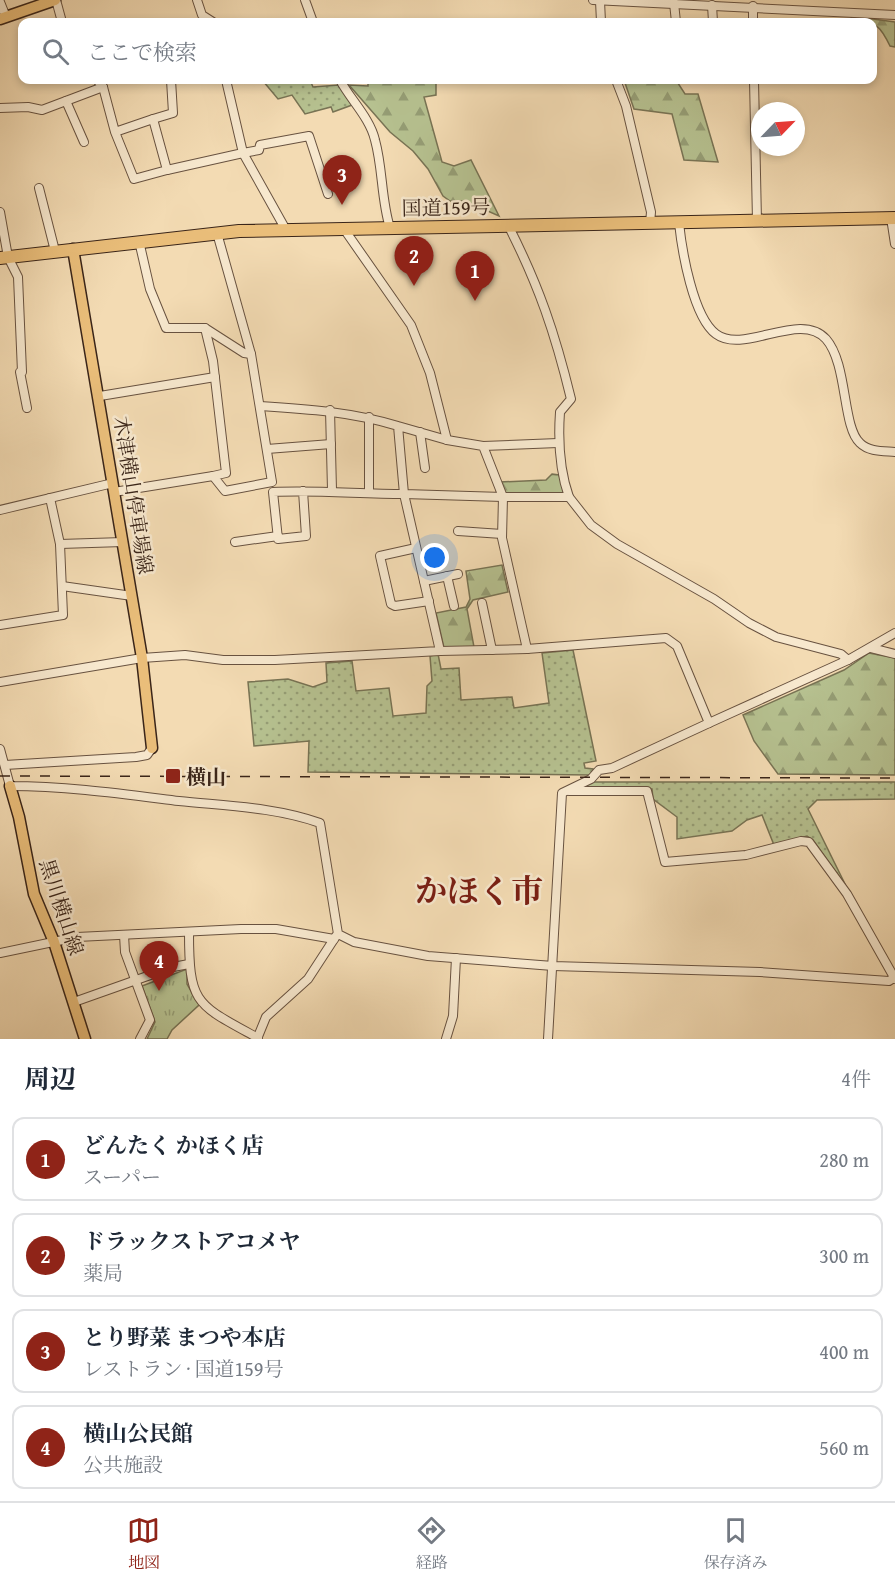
<!DOCTYPE html>
<html lang="ja">
<meta charset="utf-8">
<style>
:root{--surface:#fff;--page:#f6f6f7;--text:#1f2937;--muted:#747a83;--line:#e0e1e3;--accent:#8f2418}
body{margin:0;font-family:"Gentium Book Plus","Noto Serif JP",serif;background:var(--page);color:var(--text)}
.compass{position:absolute;left:751px;top:102px;width:54px;height:54px;border-radius:50%;background:var(--surface);box-shadow:0 3px 9px #0003;rotate:65deg}
.you{position:absolute;left:435px;top:558px;width:21px;height:21px;margin:-15px;border:4px solid #fff;border-radius:50%;background:#1a73e8;box-shadow:0 0 0 9px #1a73e833}
.badge{display:grid;place-items:center;width:39px;height:39px;border-radius:50%;background:var(--accent);color:#fff;font-size:20px;font-weight:700}
.pin{position:absolute;translate:-50% -50px;filter:drop-shadow(0 2px 3px #0008)}
.pin::after{content:'';position:absolute;top:32px;width:21px;height:18px;background:inherit;clip-path:polygon(0 0,100% 0,50% 100%)}
.list{margin:0;padding:0;list-style:none}
h2{display:flex;justify-content:space-between;align-items:center;height:78px;margin:0;padding:0 24px;font-size:26px}
h2 small{font-size:20px;font-weight:400;color:var(--muted)}
.list li{display:grid;grid-template-columns:39px 1fr auto;gap:18px;align-items:center;box-sizing:border-box;height:84px;margin:0 12px 12px;padding:0 12px;border:2px solid var(--line);border-radius:12px}
.list b{display:block;font-size:22px;white-space:nowrap}
.list p{margin:0;font-size:20px;white-space:nowrap;color:var(--muted)}
.list em{font-size:20px;font-style:normal;color:var(--muted)}
.icon{flex:none;width:33px;height:33px;fill:none;stroke:currentColor;stroke-width:2;stroke-linecap:round;stroke-linejoin:round}
.map{position:relative;flex:none;width:895px;height:1039px;overflow:hidden}
.search{position:absolute;background:var(--surface);box-shadow:0 3px 9px #0003;left:18px;right:18px;top:18px;height:66px;display:flex;align-items:center;gap:15px;box-sizing:border-box;padding:0 21px;border-radius:12px;color:var(--muted);font-size:22px}
.sheet{height:462px;background:var(--surface)}
nav{display:flex;justify-content:space-around;align-items:center;box-sizing:border-box;height:84px;border-top:2px solid var(--line);background:var(--surface);font-size:16px;color:var(--muted)}
nav a{display:grid;justify-items:center;gap:3px}
nav .on{color:var(--accent)}
.map>svg:first-child{display:block}
</style>
<div class="map">
<svg width="895" height="1039" viewBox="0 0 895 1039">
<defs>
<pattern id="grass-dots" width="8" height="8" patternUnits="userSpaceOnUse" patternTransform="scale(1.5)"><rect width="8" height="8" fill="#b6c190"/><path d="M2 2h.1M6 6h.1" fill="none" stroke="#959d75" stroke-width="1.8" stroke-linecap="round"/></pattern>
<pattern id="forest-firs" width="22" height="20" patternUnits="userSpaceOnUse" patternTransform="scale(1.5)"><rect width="22" height="20" fill="#b6c190"/><path d="M5 1l3.5 6h-7zM16 11l3.5 6h-7z" fill="#959d75"/></pattern>
<pattern id="park-tufts" width="24" height="20" patternUnits="userSpaceOnUse" patternTransform="scale(1.5)"><rect width="24" height="20" fill="#b6c190"/><path d="M3 7l-1-3M5 7V3M7 7l1-3M15 17l-1-3M17 17v-4M19 17l1-3" fill="none" stroke="#959d75"/></pattern>
</defs>
<rect width="100%" height="100%" fill="#f3dbb3"/>
<filter id="stains"><feTurbulence type="fractalNoise" baseFrequency=".00333" numOctaves="4"/><feColorMatrix values="0 0 0 0 .2 0 0 0 0 .09 0 0 0 0 .02 0 0 0 .5 -.17"/></filter>
<radialGradient id="worn" r=".72"><stop offset=".6" stop-color="#630" stop-opacity="0"/><stop offset="1" stop-color="#630" stop-opacity=".3"/></radialGradient>
<!-- grass -->
<g fill="url(#grass-dots)" stroke="#787354" stroke-width="1.5">
<path d="M257 80H310L313 87 339 85 352 105 333 112 331 107 305 114 292 95 278 99 263 81Z"/>
<path d="M573 650 596 761 584 763 585 768 593 769 591 775 308 772 309 741 254 746 248 682 288 679 313 687 327 682 326 663 352 661 356 691 389 688 393 716 426 713 427 686 432 681 430 656 438 654 441 669 459 668 461 700 512 697 514 708 549 703 542 653Z"/>
<path d="M590 782H895V799L817 800 808 809 847 888 813 840 807 836 774 845 762 815 747 820 732 831 677 839V817L653 799 652 789H576Z"/>
</g>
<!-- forest -->
<g fill="url(#forest-firs)" stroke="#787354" stroke-width="1.5">
<path d="M851 16 895 22V47L890 46C878 21 876 25 852 21Z"/>
<path d="M368 80H436V95L424 97 442 162 454 166 471 160 499 216 465 201H450L443 196 428 169 413 151 390 132 349 85 368 86Z"/>
<path d="M624 80H676L685 94H698L718 162 684 160 672 114 634 109Z"/>
<path d="M552 474 559 475 565 494 505 495 500 482 546 480Z"/>
<path d="M502 565 508 592 473 600 467 609 474 647 444 648 436 613 466 607 470 599 466 571Z"/>
<path d="M869 653 895 658V775L778 774 754 741 743 715 844 670Z"/>
</g>
<!-- park -->
<path fill="url(#park-tufts)" stroke="#787354" stroke-width="1.5" d="M187 969V984L199 1005 172 1030 167 1039H147L155 1022 142 986Z"/>
<g fill="none" stroke-linecap="round" stroke-linejoin="round">
<!-- minor casing -->
<g stroke="#685240" stroke-width="10">
<g id="minor">
<path d="M56 0 62 22"/>
<path d="M197 0 202 15 213 22"/>
<path d="M305 0 313 22"/>
<path d="M593 0 895 15"/>
<path d="M600 1 601 22"/>
<path d="M0 2 6 17"/>
<path d="M674 3 676 22"/>
<path d="M712 5 713 22"/>
<path d="M753 6V22"/>
<path d="M97 80 103 87 115 132 134 179 167 170 153 119 115 132"/>
<path d="M340 80C350 99 370 118 375 140 383 169 381 199 390 228"/>
<path d="M616 80 626 106 651 212 650 223"/>
<path d="M754 80 757 221"/>
<path d="M66 101 84 142"/>
<path d="M0 108 28 107 42 110 103 87"/>
<path d="M153 119 173 113 171 80"/>
<path d="M167 170 243 153 226 80"/>
<path d="M39 188 55 251"/>
<path d="M0 212 8 257 18 277 22 372H20L27 408"/>
<path d="M891 218 895 244"/>
<path d="M679 223C682 251 693 317 716 334 744 355 800 310 826 339 848 364 842 427 860 443 869 452 883 451 895 452"/>
<path d="M344 229 411 325 430 373 447 440"/>
<path d="M286 230 243 153 259 150 260 145 309 136 328 194"/>
<path d="M139 241 150 289 166 328H205L244 353 251 354 217 233"/>
<path d="M205 328 213 361 226 473 213 476 225 491 272 482 251 354"/>
<path d="M100 396 215 377"/>
<path d="M260 406C308 409 352 412 398 426L404 494 503 497 483 446 447 440 398 426"/>
<path d="M330 410 332 490"/>
<path d="M420 432 425 468"/>
<path d="M483 446 558 443"/>
<path d="M267 449 331 444"/>
<path d="M114 492 213 476"/>
<path d="M369 493V417"/>
<path d="M569 497 591 525 617 544 714 599 749 623 776 637 841 654 848 660 895 633"/>
<path d="M0 510 113 483"/>
<path d="M458 531 502 534"/>
<path d="M235 542 278 536"/>
<path d="M60 544 123 542"/>
<path d="M416 548 380 556 391 604 395 606 429 601"/>
<path d="M447 576 454 606"/>
<path d="M424 581 458 574"/>
<path d="M62 586 132 596"/>
<path d="M482 603 492 650"/>
<path d="M0 625 63 615 60 544 50 498"/>
<path d="M871 648 895 654"/>
<path d="M527 649 666 638 677 646 709 723 612 768 599 770 591 779 562 793 548 1039"/>
<path d="M440 651 527 649 502 538 503 497H569C559 469 558 441 560 412L571 399C555 333 539 286 508 225"/>
<path d="M0 682 142 658 185 655 223 660H275L440 651 404 494C360 494 317 490 273 492L278 539 306 536 303 491"/>
<path d="M709 723 848 660"/>
<path d="M0 749 10 786C67 786 123 794 179 801 226 806 275 807 320 823L338 934 354 942 428 956 553 966 760 972 889 981 895 977"/>
<path d="M5 765 136 757 147 755 152 748"/>
<path d="M569 791H647L665 862 746 855 801 841 809 842 847 894 895 979"/>
<path d="M189 932C189 1005 196 1004 258 1038"/>
<path d="M124 935 125 952 150 1020 140 1039"/>
<path d="M0 953 77 937 241 929H276L334 939"/>
<path d="M74 1002 173 967 189 964"/>
<path d="M257 1039 266 1017 308 979 336 936"/>
<path d="M446 1039 453 1016 456 958"/>
</g>
</g>
<!-- major casing -->
<g stroke="#3a2519" stroke-width="13">
<g id="major">
<path d="M0 19 55 0"/>
<path d="M73 249 142 658 152 748"/>
<path d="M10 786 19 817 34 894 54 942 85 1039"/>
</g>
</g>
<!-- highway casing -->
<g stroke="#3a2519" stroke-width="14">
<path id="highway" d="M0 258 239 231 895 218"/>
</g>
<!-- minor -->
<use href="#minor" stroke="#f7e8ce" stroke-width="8"/>
<!-- major -->
<use href="#major" stroke="#eabe7a" stroke-width="10"/>
<!-- highway -->
<use href="#highway" stroke="#eabe7a" stroke-width="12"/>
<!-- rail -->
<path stroke="#3a2519" stroke-width="1.5" stroke-dasharray="10 10" stroke-linecap="butt" d="M0 776 895 778"/>
</g>
<!-- markers -->
<rect fill="#8f2418" stroke="#f7e8ce" stroke-width="2" x="165" y="768" width="16" height="16" rx="3"/>
<g text-anchor="middle" dominant-baseline="central" stroke-width="5" stroke-linejoin="round" paint-order="stroke">
<!-- street labels -->
<g font-size="20" fill="#3a2519" stroke="#f7e8ce">
<text transform="translate(446 207) rotate(-1)">国道159号</text>
<text transform="translate(134 495) rotate(81)">木津横山停車場線</text>
<text transform="translate(62 907) rotate(72)">黒川横山線</text>
</g>
<!-- poi labels -->
<g font-size="20" font-weight="bold" fill="#3a2519" stroke="#f7e8ce" text-anchor="start">
<text x="186" y="776">横山</text>
</g>
<!-- town labels -->
<g font-size="32" font-weight="bold" fill="#7a1f14" stroke="#f7e8ce">
<text x="479" y="890">かほく市</text>
</g>
</g>
<rect width="100%" height="100%" filter="url(#stains)"/>
<rect width="100%" height="100%" fill="url(#worn)"/>
</svg>
<svg class="compass" viewBox="-18 -18 36 36"><path d="M0-13l5 13h-10z" fill="#e53935"/><path d="M0 13l5-13h-10z" fill="#747a83"/></svg>
<div class="you"></div>
<div class="pin badge" style="left:475px;top:301px">1</div>
<div class="pin badge" style="left:414px;top:286px">2</div>
<div class="pin badge" style="left:342px;top:205px">3</div>
<div class="pin badge" style="left:159px;top:991px">4</div>
<div class="search"><svg class="icon" aria-label="search" viewBox="0 0 24 24"><circle cx="10" cy="10" r="6"/><path d="M15 15l6 6"/></svg>ここで検索</div>
</div>
<section class="sheet">
<h2>周辺<small>4件</small></h2>
<ul class="list">
<li><span class="badge">1</span><div><b>どんたく かほく店</b><p>スーパー</p></div><em>280 m</em></li>
<li><span class="badge">2</span><div><b>ドラックストアコメヤ</b><p>薬局</p></div><em>300 m</em></li>
<li><span class="badge">3</span><div><b>とり野菜 まつや本店</b><p>レストラン · 国道159号</p></div><em>400 m</em></li>
<li><span class="badge">4</span><div><b>横山公民館</b><p>公共施設</p></div><em>560 m</em></li>
</ul>
</section>
<nav>
<a class="on"><svg class="icon" aria-label="map" viewBox="0 0 24 24"><path d="M3 6l6-2 6 2 6-2v14l-6 2-6-2-6 2zM9 4v14M15 6v14"/></svg>地図</a>
<a><svg class="icon" aria-label="directions" viewBox="0 0 24 24"><path d="M12 3l9 9-9 9-9-9zM9 14v-3h6M13 9l2 2-2 2"/></svg>経路</a>
<a><svg class="icon" aria-label="saved" viewBox="0 0 24 24"><path d="M7 4h10v16l-5-4-5 4z"/></svg>保存済み</a>
</nav>
